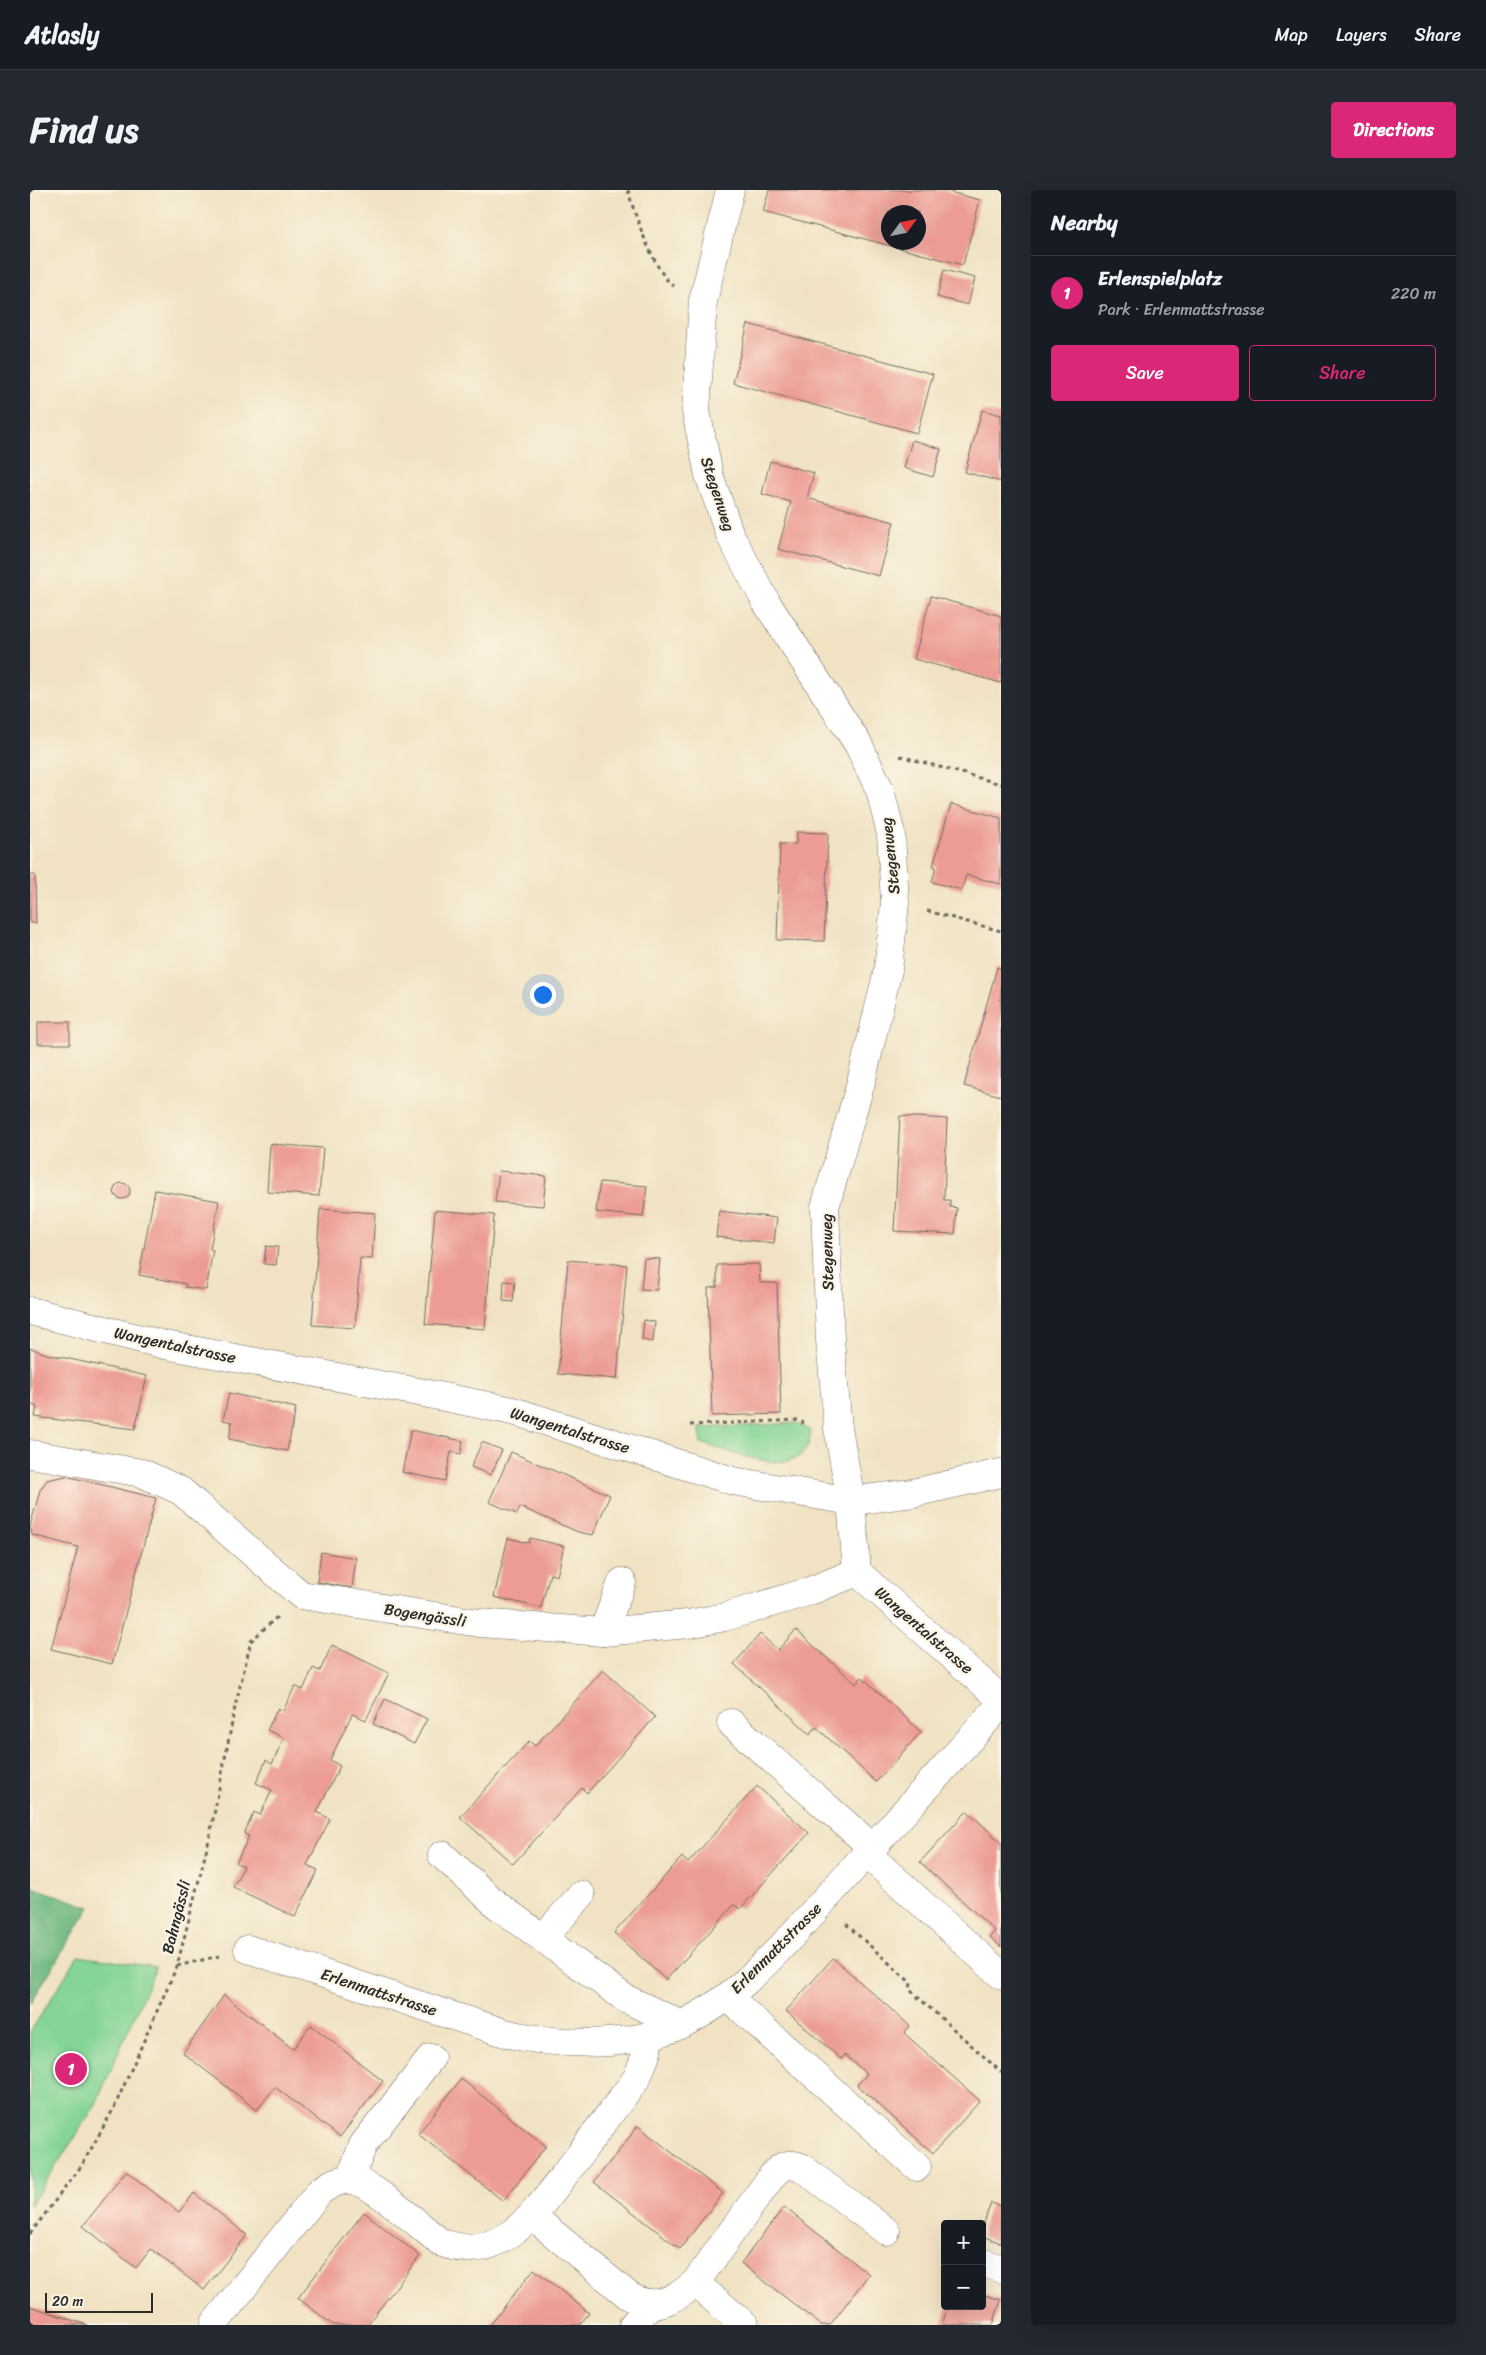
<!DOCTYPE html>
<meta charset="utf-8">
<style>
:root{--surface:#171b24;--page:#242831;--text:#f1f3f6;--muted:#9ea1a6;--line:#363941;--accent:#db2777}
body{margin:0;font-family:Sriracha,sans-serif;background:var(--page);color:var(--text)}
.controls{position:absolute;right:15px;bottom:15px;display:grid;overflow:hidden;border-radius:5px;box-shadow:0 5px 20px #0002}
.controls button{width:45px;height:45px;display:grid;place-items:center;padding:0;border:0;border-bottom:1px solid var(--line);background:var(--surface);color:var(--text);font:25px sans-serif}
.compass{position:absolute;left:851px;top:15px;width:45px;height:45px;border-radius:50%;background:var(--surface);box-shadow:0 5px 20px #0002;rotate:57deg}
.scale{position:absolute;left:15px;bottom:12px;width:108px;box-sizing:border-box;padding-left:5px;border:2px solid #2b2b2b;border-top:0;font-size:14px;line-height:18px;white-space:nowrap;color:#2b2b2b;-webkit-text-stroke:4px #fcf5e5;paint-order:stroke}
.you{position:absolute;left:512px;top:804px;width:18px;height:18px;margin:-12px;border:4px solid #fff;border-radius:50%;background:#1a73e8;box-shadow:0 0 0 8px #1a73e833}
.badge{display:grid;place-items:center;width:32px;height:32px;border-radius:50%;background:var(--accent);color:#fff;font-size:16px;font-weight:700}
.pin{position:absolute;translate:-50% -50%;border:2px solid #fff;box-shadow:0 1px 5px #0006}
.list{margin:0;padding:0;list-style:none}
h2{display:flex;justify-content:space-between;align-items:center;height:65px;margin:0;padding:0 20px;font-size:21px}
h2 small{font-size:16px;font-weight:400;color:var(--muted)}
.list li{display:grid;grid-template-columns:32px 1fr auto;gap:15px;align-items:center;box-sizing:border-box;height:75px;padding:0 20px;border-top:1px solid var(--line)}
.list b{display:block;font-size:19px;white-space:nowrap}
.list p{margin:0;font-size:16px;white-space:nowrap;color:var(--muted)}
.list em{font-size:16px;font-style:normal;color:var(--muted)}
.actions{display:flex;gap:10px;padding:15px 20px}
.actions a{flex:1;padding:11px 0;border:1px solid var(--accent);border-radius:5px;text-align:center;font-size:18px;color:var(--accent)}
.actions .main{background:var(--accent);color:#fff}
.map{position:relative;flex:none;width:971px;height:2135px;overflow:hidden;border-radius:5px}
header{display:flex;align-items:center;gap:30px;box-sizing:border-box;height:70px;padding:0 25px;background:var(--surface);border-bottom:1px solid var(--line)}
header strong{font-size:24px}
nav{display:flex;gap:28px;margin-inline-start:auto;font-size:18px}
.intro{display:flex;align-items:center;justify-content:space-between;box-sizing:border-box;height:120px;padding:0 30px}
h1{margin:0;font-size:35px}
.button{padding:12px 22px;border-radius:5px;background:var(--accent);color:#fff;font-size:18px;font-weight:700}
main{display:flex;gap:30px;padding:0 30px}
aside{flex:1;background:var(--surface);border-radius:5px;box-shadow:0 5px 20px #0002}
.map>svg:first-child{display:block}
</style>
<header>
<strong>Atlasly</strong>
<nav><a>Map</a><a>Layers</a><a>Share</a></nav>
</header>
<div class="intro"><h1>Find us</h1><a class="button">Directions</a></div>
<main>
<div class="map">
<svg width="971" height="2135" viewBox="0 0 971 2135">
<rect width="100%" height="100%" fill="#fcf5e5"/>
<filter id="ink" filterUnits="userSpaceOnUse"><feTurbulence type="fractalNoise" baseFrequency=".02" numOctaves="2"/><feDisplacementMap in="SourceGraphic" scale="10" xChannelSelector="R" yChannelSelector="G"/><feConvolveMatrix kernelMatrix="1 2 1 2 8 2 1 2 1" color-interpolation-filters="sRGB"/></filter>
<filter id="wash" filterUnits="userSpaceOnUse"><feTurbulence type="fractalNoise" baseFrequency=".0096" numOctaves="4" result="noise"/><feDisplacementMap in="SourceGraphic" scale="20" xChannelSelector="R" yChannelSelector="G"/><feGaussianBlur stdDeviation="1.12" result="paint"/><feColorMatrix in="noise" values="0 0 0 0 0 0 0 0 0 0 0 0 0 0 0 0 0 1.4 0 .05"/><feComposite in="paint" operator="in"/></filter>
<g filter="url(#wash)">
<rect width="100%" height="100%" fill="#f0e2c2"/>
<!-- green -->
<g fill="#83d496" stroke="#578060">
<path d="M767 1233 781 1241C778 1296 702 1262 671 1253L670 1238Z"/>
<path d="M48 1766 126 1777 65 1916 0 2016V1842Z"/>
</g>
<!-- forest -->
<path fill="#6ab67f" stroke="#4a7055" d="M0 1696 60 1717 0 1814Z"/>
<g id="blocks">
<!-- building -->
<g fill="#ec9c94" fill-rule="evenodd">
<path d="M739 0H912L950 10 933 75 733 22ZM858 22H888V52H858Z"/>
<path d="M914 80 945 88 938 115 907 107Z"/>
<path d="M718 134 903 184 887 243 703 193Z"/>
<path d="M952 220 971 225V292L935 282Z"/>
<path d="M882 250 911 259 903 287 874 278Z"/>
<path d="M740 271 784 283 777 308 864 332 849 386 748 359 761 312 732 304Z"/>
<path d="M901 406 971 426V493L884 469Z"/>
<path d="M921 614 971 628V694L936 685 932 700 902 692 906 677 903 676Z"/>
<path d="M767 642 798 643 794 751 747 750 750 654H766Z"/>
<path d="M0 685H5L6 733H0Z"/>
<path d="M967 777 971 778V906L934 896Z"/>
<rect x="8" y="832" width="32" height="22"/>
<path d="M870 926 917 929 914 1010H920V1017L927 1018 925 1044 864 1041Z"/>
<path d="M240 954 293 958 289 1006 237 1002Z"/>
<path d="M469 981 516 986 513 1016 465 1012Z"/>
<path d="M570 992 617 996 613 1027 566 1022Z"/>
<circle cx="92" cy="1001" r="8"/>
<path d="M125 1000 189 1011 180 1059 183 1060 176 1100 155 1097 156 1094 109 1085Z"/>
<path d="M290 1019 345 1023 342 1069 330 1068 325 1138 282 1135Z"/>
<path d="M405 1020 464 1025 455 1139 395 1134Z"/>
<path d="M689 1021 747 1028 744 1053 686 1047Z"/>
<path d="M236 1056 248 1057 246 1075 234 1074Z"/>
<path d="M614 1068 630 1069 627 1100 611 1099Z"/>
<path d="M538 1070 597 1075 587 1189 528 1184Z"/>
<path d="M729 1074 730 1093H747L751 1224 682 1226 678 1098 687 1097V1075Z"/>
<path d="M474 1091 485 1092 483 1112 473 1111Z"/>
<path d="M614 1130 625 1132 623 1152 612 1150Z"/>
<path d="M0 1158 17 1164 117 1186 105 1239 5 1227 7 1217 0 1214Z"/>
<path d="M199 1203 266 1218 257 1261 199 1249 202 1232 193 1230Z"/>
<path d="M381 1240 433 1251 431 1264 421 1262 415 1291 372 1282Z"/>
<path d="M452 1252 472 1260 461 1285 441 1277Z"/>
<path d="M481 1262 580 1305 563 1345 548 1342 490 1317 487 1324 459 1312Z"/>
<path d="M36 1286 126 1308 82 1474 21 1459 48 1357 2 1345 0 1337 10 1300 17 1290Z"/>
<path d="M478 1348 499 1353 500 1348 534 1356 527 1386 520 1384 511 1418 464 1407Z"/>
<path d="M291 1362 326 1368 322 1398 287 1392Z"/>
<path d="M766 1440 826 1494 832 1487 891 1542 846 1592 786 1537 780 1544 704 1474 730 1444 748 1460Z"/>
<path d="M302 1455 359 1483 336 1530 322 1524 300 1570 310 1576 287 1622 300 1629 277 1675 288 1680 265 1727 203 1697 214 1676 206 1673 219 1646 214 1644 224 1622 230 1625 242 1600 226 1593 236 1570 242 1574 254 1548 237 1540 248 1518 253 1521 265 1496 273 1500 283 1478 290 1481Z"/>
<path d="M573 1480 625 1527 557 1603 552 1598 483 1674 430 1627 499 1551 505 1556Z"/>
<path d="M355 1509 397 1529 384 1554 343 1534Z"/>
<path d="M727 1596 779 1643 710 1719 704 1715 636 1790 584 1743 652 1667 658 1673Z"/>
<path d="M937 1621 971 1652V1757L960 1747 965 1741 890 1672Z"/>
<path d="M803 1768 880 1836 874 1843 950 1911 903 1963 827 1895 837 1884 815 1865 811 1869 756 1821Z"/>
<path d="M194 1805 263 1859 281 1835 353 1891 310 1947 245 1897 227 1920 153 1863Z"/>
<path d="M431 1889 516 1956 473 2011 388 1944Z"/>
<path d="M608 1936 693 2003 650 2059 564 1992Z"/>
<path d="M96 1981 149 2022 164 2003 217 2045 174 2100 121 2059 106 2078 53 2036Z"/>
<path d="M961 2013 971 2016V2053L952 2046V2039Z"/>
<path d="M754 2017 839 2084 800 2135H791L711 2073Z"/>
<path d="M334 2022 390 2066 337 2135H303L268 2108Z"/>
<path d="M504 2079 559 2123 550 2135H460Z"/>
<path d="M952 2104 971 2110 963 2135H912L918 2116H952Z"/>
<path d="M0 2116 57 2135H0Z"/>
</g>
</g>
</g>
<g filter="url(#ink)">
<use href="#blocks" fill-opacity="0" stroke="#706b60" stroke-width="1"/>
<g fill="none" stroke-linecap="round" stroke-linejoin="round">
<!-- minor casing -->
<g stroke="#706b60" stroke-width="29">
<g id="minor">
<path d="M700 0 673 111 666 221 679 285 700 345 736 412 828 554 850 600 861 644 865 713 858 780 831 892 795 1017 800 1150 808 1238 821 1311 827 1382 971 1509"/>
<path d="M0 1121 135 1155 394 1203 483 1221 703 1291 821 1311 883 1303 971 1283"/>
<path d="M0 1264 112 1283 151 1301 271 1405 449 1433 573 1442 658 1434 695 1427 780 1401 827 1382"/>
<path d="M573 1442 592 1392"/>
<path d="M701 1533 843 1658"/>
<path d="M837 1664 971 1785"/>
<path d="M412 1665 467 1715 596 1809 650 1834"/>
<path d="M513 1748 551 1705"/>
<path d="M218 1759 475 1843C521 1854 585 1858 632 1842 706 1817 755 1752 807 1696 862 1636 917 1575 971 1514"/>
<path d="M698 1807 887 1977"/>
<path d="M323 1990 325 1976 333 1955 401 1868"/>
<path d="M502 2026 599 2106C624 2121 644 2111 665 2093L742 1986C751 1975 758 1972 771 1977L856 2041"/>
<path d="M952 2072 971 2079"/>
<path d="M665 2093 715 2135"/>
<path d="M185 2133 290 2001C300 1994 310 1988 322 1990 343 1993 391 2037 410 2052 474 2078 511 2014 545 1971 565 1943 586 1916 607 1888L617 1862 618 1846"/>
<path d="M603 2135 620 2115"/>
</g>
</g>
<!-- path -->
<g stroke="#706b60" stroke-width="3" stroke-dasharray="4 4" stroke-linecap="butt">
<path d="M598 0C603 21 626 86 644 96"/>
<path d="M870 566 971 594"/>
<path d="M897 721 971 741"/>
<path d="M660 1235 767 1230 774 1233"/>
<path d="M816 1734 881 1793 880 1800 971 1882"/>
<path d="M147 1776 189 1766"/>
<path d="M0 2044 52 1975 84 1918 147 1776 179 1650 205 1517 221 1451 247 1427"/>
</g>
<!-- minor -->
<use href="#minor" stroke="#fff" stroke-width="28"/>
</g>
</g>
<g text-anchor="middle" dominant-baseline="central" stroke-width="4.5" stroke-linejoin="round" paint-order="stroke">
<!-- street labels -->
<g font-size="16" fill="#2b2b2b" stroke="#fcf5e5">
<text transform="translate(688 304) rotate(72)">Stegenweg</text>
<text transform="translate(860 666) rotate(-96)">Stegenweg</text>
<text transform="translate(797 1062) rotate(-91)">Stegenweg</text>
<text transform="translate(145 1155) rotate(12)">Wangentalstrasse</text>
<text transform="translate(540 1240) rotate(17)">Wangentalstrasse</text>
<text transform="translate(395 1425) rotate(9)">Bogengässli</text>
<text transform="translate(894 1440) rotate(41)">Wangentalstrasse</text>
<text transform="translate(146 1727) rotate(-76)">Bahngässli</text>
<text transform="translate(746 1758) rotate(-45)">Erlenmattstrasse</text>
<text transform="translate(349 1802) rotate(18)">Erlenmattstrasse</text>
</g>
</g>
</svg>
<div class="controls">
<button>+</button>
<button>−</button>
</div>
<svg class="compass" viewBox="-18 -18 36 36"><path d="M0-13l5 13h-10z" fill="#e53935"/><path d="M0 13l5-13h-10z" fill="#9ea1a6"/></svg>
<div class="scale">20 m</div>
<div class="you"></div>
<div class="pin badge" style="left:41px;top:1879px">1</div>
</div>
<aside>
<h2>Nearby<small></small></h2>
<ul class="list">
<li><span class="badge">1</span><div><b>Erlenspielplatz</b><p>Park · Erlenmattstrasse</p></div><em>220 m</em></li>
</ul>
<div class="actions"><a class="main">Save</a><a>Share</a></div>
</aside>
</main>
